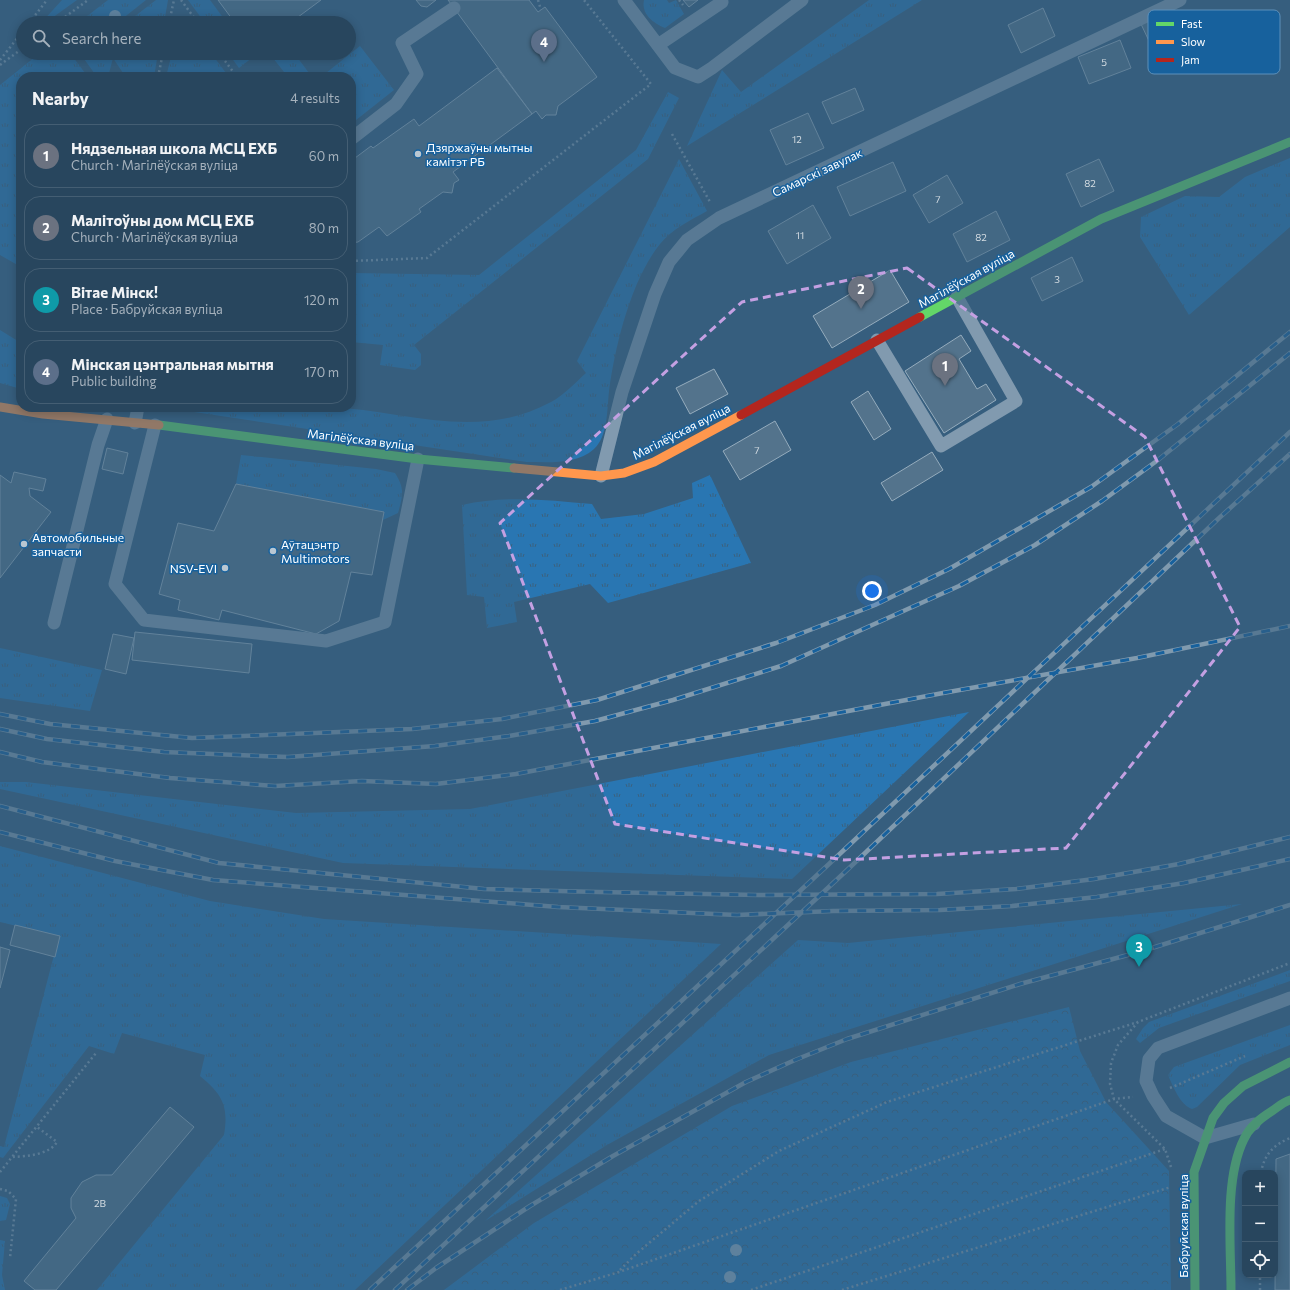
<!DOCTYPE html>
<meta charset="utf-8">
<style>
:root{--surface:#28465e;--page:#345067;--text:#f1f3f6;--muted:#a5b1bc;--line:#445e73;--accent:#e69b98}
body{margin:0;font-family:Commissioner,sans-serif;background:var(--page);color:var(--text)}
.controls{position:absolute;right:12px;bottom:12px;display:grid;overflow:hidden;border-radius:8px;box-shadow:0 2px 10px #0003}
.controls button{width:36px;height:36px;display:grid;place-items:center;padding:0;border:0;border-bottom:1px solid var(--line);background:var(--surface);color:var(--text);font:20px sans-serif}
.you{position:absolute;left:872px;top:591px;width:14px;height:14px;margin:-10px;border:3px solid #fff;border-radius:50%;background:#1a73e8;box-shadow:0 0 0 6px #1a73e833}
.badge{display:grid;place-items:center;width:26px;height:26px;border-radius:50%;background:var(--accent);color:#fff;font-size:13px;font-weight:700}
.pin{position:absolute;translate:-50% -33px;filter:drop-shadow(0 1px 2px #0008)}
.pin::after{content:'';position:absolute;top:21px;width:14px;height:12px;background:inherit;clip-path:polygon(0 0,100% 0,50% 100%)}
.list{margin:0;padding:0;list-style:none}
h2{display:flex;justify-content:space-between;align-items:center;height:52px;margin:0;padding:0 16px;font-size:17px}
h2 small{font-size:13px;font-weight:400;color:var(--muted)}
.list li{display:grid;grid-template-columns:26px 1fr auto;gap:12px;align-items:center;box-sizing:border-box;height:64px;margin:0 8px 8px;padding:0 8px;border:1px solid var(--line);border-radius:16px}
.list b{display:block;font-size:15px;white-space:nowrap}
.list p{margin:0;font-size:13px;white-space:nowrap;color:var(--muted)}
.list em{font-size:13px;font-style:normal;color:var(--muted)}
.icon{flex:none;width:22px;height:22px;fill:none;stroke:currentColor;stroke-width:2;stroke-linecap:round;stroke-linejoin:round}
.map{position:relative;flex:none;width:1290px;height:1290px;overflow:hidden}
.search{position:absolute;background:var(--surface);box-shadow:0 2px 10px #0003;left:16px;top:16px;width:340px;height:44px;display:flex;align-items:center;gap:10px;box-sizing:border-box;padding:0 14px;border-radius:22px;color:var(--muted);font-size:15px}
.panel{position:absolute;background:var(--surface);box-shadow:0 2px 10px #0003;left:16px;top:72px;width:340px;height:340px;border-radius:16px}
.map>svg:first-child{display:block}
</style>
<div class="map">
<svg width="1290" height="1290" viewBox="0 0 1290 1290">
<defs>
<pattern id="grass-tufts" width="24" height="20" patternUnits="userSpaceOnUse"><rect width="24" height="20" fill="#2976b2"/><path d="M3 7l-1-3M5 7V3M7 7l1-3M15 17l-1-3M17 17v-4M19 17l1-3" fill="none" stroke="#3a617f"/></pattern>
<pattern id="forest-crowns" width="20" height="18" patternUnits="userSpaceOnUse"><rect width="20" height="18" fill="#2976b2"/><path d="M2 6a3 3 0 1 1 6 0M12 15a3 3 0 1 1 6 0" fill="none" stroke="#3a617f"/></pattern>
</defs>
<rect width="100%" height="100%" fill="#365e7e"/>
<!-- grass -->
<g fill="url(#grass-tufts)">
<path d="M62 0H77L45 23H41Z"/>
<path d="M108 0H146L117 23H78Z"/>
<path d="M156 0H168L164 23H126Z"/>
<path d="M188 0H210L227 23H205Z"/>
<path d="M644 0H667L669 3 676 0 684 14 665 28C653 23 641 14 644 0Z"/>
<path d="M869 0H922L687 146 722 70 741 92Z"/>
<path d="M360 46 394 90 351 124V77H321Z"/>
<path d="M40 53H78L73 57 88 77H21V267L0 255V85Z"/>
<path d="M86 53H158L154 77 125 76 113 58 108 77H97L82 56Z"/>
<path d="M172 53H211L229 77H166Z"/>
<path d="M228 53H250L253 57 239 68Z"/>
<path d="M269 53H294L312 77H288Z"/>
<path d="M668 92 679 98 648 159 414 345 421 354V365L415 370 380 365 383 345 351 342V273L479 275 636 150Z"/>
<path d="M1290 158V227L1189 315 1140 237 1141 217 1185 196 1219 197 1245 177Z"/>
<path d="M679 159 707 211C691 220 672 229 660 244 631 280 615 346 609 391 607 410 608 436 594 449 576 465 549 462 527 462L161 407C216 407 272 405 328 407 404 410 477 442 551 402 563 396 575 383 586 373L577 361Z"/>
<path d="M0 330 21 343V389L0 383Z"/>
<path d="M241 455 376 469 395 473C405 489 403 495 398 513L383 520 384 512 236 484Z"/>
<path d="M710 475 751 563 608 603 590 584 514 602 517 622 487 628 484 597 467 595 462 505C505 495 548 500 592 504L601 519 644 514 693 498 692 483Z"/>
<path d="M0 648 102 670 90 711 0 698Z"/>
<path d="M969 712 792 879 343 863 0 789V782H26L296 813 470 809Z"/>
<path d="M0 846 210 901 324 919 721 944 355 1290H97L224 1135C229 1106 222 1094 200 1076L205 1055 122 1033 114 1054 89 1046 3 1158 0 1157V1146L4 1147 59 936 0 922Z"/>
<path d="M1242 904 769 1055 607 1145 485 1221 798 940 848 943Z"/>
<path d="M1290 970V981L1159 1028 1140 1043 1136 1039 1143 1028 1149 1022Z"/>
<path d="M1290 1025V1045L1240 1065 1197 1107 1192 1109C1180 1105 1173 1086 1168 1075L1174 1067Z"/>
<path d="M0 1196 7 1198 10 1204 6 1220 0 1221Z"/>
<path d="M0 1240 5 1241 2 1275 5 1290H0Z"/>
</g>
<!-- forest -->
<path fill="url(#forest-crowns)" d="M1069 1007 1080 1051 1106 1102 1169 1171 1171 1290H444L534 1223 732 1106 851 1062Z"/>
<!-- building -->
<g fill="#53738c" stroke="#95acbd">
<path d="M218 0H321L290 23H235Z"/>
<path d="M416 0H436L427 7 421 6Z"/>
<path d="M448 0H529L538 12 545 7 597 77 558 106 556 115H546L542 119 536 111 532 114Z"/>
<path d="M683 0H698L689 7Z"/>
<path d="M1043 8 1055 36 1021 53 1008 25Z"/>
<path d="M1173 8 1181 25 1149 41 1141 24Z"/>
<path d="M1120 40 1131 68 1089 84 1078 57Z"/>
<path d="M497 68 532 114 453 172 459 180 454 183 452 193 443 192 419 209 421 212 387 236 379 227 358 242 351 243V161L371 146 373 148 414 119 419 126Z"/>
<path d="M855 88 864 110 832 124 822 102Z"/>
<path d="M808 113 824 148 786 165 770 130Z"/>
<path d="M1099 159 1114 191 1081 207 1066 174Z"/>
<path d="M893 162 906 191 850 216 837 187Z"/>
<path d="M947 175 963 203 929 223 913 195Z"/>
<path d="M813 205 831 238 787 264 768 231Z"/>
<path d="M996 211 1010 240 967 262 953 234Z"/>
<path d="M1072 257 1083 281 1042 301 1031 278Z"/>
<path d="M890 270 909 302 832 348 813 316Z"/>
<path d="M961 335 971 351 959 359 977 389 986 384 996 400 944 433 905 371Z"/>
<path d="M714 369 728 394 690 414 676 388Z"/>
<path d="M868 391 891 429 874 440 851 402Z"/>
<path d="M775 421 791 450 740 480 723 451Z"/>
<path d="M107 448 128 453 123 474 102 469Z"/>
<path d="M932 452 943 470 892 501 881 483Z"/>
<path d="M14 472 46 479 43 491 29 488 30 496 51 512 0 578V475L11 483Z"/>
<path d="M236 484 384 512 372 575 351 572 339 621 316 634 222 610 219 620 178 610 180 600 159 594 178 523 214 531Z"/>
<path d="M135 632 252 644 249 673 132 660Z"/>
<path d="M113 634 134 638 126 674 105 669Z"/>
<path d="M15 925 60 936 55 957 10 945Z"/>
<path d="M0 947 10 950 0 988Z"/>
<path d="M170 1107 194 1127 56 1290H35L24 1281 76 1218 71 1208V1198L82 1182 96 1175H112Z"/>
<path d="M1290 1154V1290H1275L1276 1159Z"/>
</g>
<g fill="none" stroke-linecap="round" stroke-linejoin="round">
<!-- path -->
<g stroke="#819aaf" stroke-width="2.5" stroke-dasharray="2 3" stroke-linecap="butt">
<path d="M181 0 198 23"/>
<path d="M538 0 541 10"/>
<path d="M679 0 683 5"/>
<path d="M29 23 47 0"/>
<path d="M57 23 88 0"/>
<path d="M169 23 174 0"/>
<path d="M219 53 237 77"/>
<path d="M0 60 23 31"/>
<path d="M0 65 23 48"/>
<path d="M158 77 163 53"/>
<path d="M672 134 710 202"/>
<path d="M351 261 427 258 651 84 584 0"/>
<path d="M1170 1088 1245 1056"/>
<path d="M13 1157C27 1156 49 1155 57 1142L37 1127"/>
<path d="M1171 1167 1165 1149 1114 1099 1110 1084 1111 1063 1118 1045 1138 1022 1290 963"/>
<path d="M0 1172 96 1053"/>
<path d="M1261 1173C1264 1155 1273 1145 1290 1138"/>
<path d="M0 1189 8 1191 16 1199 10 1258"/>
<path d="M620 1270 636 1254 699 1201 779 1151 887 1102 1138 1022"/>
<path d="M560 1290 619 1272 1114 1099 1133 1097"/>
<path d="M751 1290 1165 1149"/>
<path d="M842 1290 1171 1187"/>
<path d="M1260 1290V1275"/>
</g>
<!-- lane -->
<g stroke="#819aaf" stroke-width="13">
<path d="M624 0 675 68 698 77 712 68 802 0"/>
<path d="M658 45 722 2"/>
<path d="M351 139 396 104 417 74 402 43 454 8"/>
<path d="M877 340 941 446 1016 401 957 297"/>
<path d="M135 423 138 407"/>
<path d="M155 425 115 584 144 620 326 641 385 622 418 459"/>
<path d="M601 476 622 392 655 294 669 262 687 240 719 218 1180 0"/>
<path d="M54 623 98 445 107 419"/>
<path d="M1254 1124 1205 1138 1166 1116 1153 1096 1146 1081 1149 1059 1158 1048 1290 998"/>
</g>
<!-- fast -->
<g stroke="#63d668" stroke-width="9">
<path d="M920 317 1101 219 1290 142"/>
<path d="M159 425 418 459 514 468"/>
<path d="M1195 1290 1194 1172 1213 1118 1224 1103 1243 1086 1290 1062"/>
<path d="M1231 1290C1231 1246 1224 1179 1244 1139 1250 1126 1261 1118 1272 1111 1278 1107 1283 1102 1290 1100"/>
</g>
<!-- slow -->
<g stroke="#ff974d" stroke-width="9">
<path d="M0 407 43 414 159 425"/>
<path d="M514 468 601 476 624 473 654 462 741 415"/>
</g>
<!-- jam -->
<path stroke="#b3261e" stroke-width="9" d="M741 415 920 317"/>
<!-- rail casing -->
<g stroke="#809aae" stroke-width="4.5">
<g id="rail">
<path d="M0 714 50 724 192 738 412 729 502 719 597 700 776 643 875 605 949 569 1091 487 1178 424 1290 332"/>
<path d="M0 729 47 739 164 752 288 757 435 746 509 736 595 721 673 700 781 666 959 586 1035 545 1102 501 1158 460 1290 353"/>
<path d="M0 752 42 762 170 778 275 786 362 781 436 784 516 774 943 693 1137 658 1290 626"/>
<path d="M0 806 219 863 484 889 599 892 758 895 937 894 1016 889 1094 879 1179 864 1290 837"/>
<path d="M0 832 115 861 213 880 558 907 737 915 833 911 940 910 1012 906 1097 897 1184 883 1290 859"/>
<path d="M370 1290 829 864 1290 432"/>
<path d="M395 1290 845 872 1218 519 1290 454"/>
<path d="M407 1290 436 1268 530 1206 613 1156 746 1082 795 1060 847 1039 1020 984 1139 952 1290 905"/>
</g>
</g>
<!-- rail -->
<use href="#rail" stroke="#17619d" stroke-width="3" stroke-dasharray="9" stroke-linecap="butt"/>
</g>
<!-- trees -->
<g fill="#8facc4">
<circle cx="115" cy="16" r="6"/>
<circle cx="736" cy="1250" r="6"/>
<circle cx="730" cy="1277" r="6"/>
</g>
<!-- marked area -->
<path d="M0 0H1290V1290H0ZM907 268 1145 437 1240 627 1066 848 844 860 615 824 500 523 742 302Z" fill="#365e7e" fill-opacity=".55" fill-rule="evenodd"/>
<path fill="none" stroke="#c4a0e2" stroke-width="3" stroke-dasharray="8 5" stroke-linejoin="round" d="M907 268 1145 437 1240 627 1066 848 844 860 615 824 500 523 742 302Z"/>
<!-- markers -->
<g fill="#b9c7d2" stroke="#17619d" stroke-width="1.5">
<circle cx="418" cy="154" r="4"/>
<circle cx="24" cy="544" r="4"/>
<circle cx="273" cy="551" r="4"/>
<circle cx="225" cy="568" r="4"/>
</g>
<g text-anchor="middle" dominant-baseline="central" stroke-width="3" stroke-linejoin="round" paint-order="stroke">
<!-- number labels -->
<g font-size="10" fill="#d4dce2">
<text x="1104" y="62">5</text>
<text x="797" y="139">12</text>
<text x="1090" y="183">82</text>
<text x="938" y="199">7</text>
<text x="800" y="235">11</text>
<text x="981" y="237">82</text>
<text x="1057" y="279">3</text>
<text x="757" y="450">7</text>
<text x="100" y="1203">2В</text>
</g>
<!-- poi labels -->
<g font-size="12" fill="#fff" stroke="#17619d" text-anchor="start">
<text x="426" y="147">Дзяржаўны мытны<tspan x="426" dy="14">камітэт РБ</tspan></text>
<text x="32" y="537">Автомобильные<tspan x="32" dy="14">запчасти</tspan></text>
<text x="281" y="544">Аўтацэнтр<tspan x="281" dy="14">Multimotors</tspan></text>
<text x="217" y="568" text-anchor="end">NSV-EVI</text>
</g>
<!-- street labels -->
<g font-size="12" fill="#fff" stroke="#17619d">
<text transform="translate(817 172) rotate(-25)">Самарскі завулак</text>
<text transform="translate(966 278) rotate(-29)">Магілёўская вуліца</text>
<text transform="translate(681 431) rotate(-27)">Магілёўская вуліца</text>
<text transform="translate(361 439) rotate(7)">Магілёўская вуліца</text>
<text transform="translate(1183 1226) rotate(-90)">Бабруйская вуліца</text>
</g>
</g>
<!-- legend -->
<rect x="1148" y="10" width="132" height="64" rx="6" fill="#17619d" stroke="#5d90ba" stroke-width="1"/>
<rect x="1156" y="22" width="18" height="4" fill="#63d668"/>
<rect x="1156" y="40" width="18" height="4" fill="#ff974d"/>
<rect x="1156" y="58" width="18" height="4" fill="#b3261e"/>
<g font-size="11" fill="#fff">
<text x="1181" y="28">Fast</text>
<text x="1181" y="46">Slow</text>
<text x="1181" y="64">Jam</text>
</g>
</svg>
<div class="controls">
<button>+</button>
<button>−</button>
<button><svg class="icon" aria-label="locate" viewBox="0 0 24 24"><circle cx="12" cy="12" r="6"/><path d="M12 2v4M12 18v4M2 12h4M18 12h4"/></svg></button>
</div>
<div class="you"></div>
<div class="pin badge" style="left:945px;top:386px;background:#6b7280">1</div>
<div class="pin badge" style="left:861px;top:309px;background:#6b7280">2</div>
<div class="pin badge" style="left:1139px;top:967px;background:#0f9aa8">3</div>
<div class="pin badge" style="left:544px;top:62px;background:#5c6f8a">4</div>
<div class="search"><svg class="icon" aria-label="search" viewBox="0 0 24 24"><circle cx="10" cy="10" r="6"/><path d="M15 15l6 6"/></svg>Search here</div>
<section class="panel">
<h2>Nearby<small>4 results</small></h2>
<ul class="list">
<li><span class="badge" style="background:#6b7280">1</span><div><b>Нядзельная школа МСЦ ЕХБ</b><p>Church · Магілёўская вуліца</p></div><em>60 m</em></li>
<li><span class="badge" style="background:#6b7280">2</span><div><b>Малітоўны дом МСЦ ЕХБ</b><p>Church · Магілёўская вуліца</p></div><em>80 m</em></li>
<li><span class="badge" style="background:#0f9aa8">3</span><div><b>Вітае Мінск!</b><p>Place · Бабруйская вуліца</p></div><em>120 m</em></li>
<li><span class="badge" style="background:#5c6f8a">4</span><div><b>Мінская цэнтральная мытня</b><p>Public building</p></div><em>170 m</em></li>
</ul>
</section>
</div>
